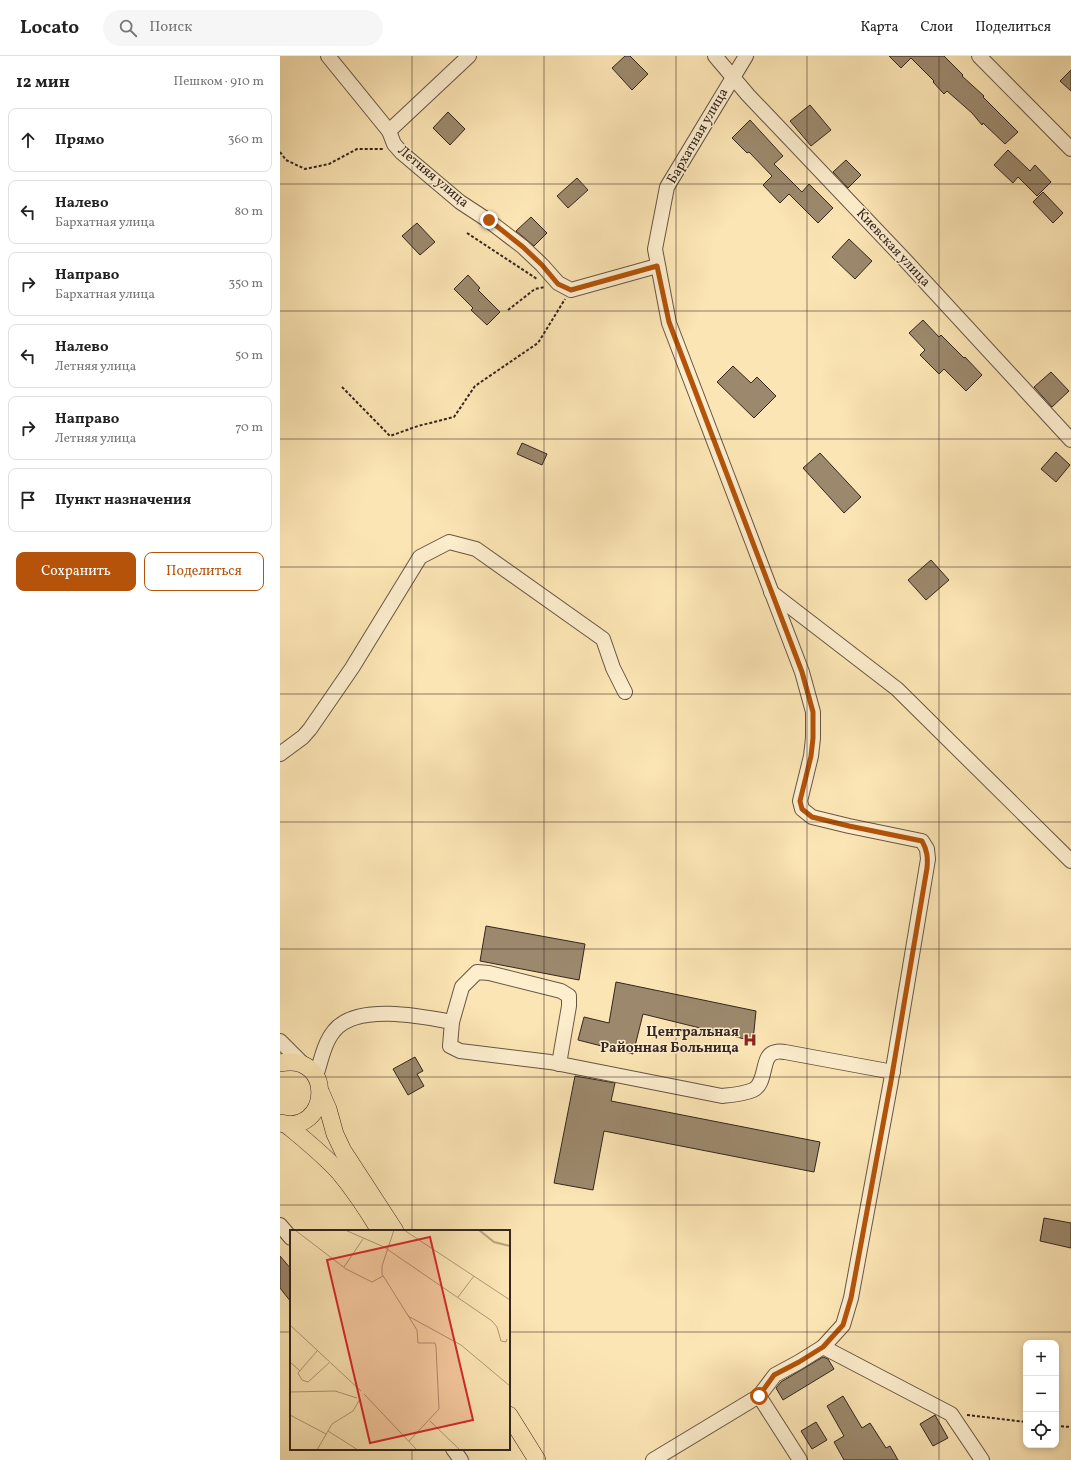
<!DOCTYPE html>
<html lang="ru">
<meta charset="utf-8">
<style>
:root{--surface:#fff;--page:#f6f6f6;--text:#222;--muted:#767676;--line:#e0e0e0;--accent:#b45309}
body{margin:0;font-family:Vollkorn,serif;background:var(--page);color:var(--text)}
.controls{position:absolute;right:12px;bottom:12px;display:grid;overflow:hidden;border-radius:8px;box-shadow:0 2px 6px #0003}
.controls button{width:36px;height:36px;display:grid;place-items:center;padding:0;border:0;border-bottom:1px solid var(--line);background:var(--surface);color:var(--text);font:20px sans-serif}
.stop{position:absolute;width:12px;height:12px;margin:-9px;border:3px solid #b45309;border-radius:50%;background:#fff}
.stop.end{background:#b45309;border-color:#fff;box-shadow:0 1px 4px #0008}
.list{margin:0;padding:0;list-style:none}
h2{display:flex;justify-content:space-between;align-items:center;height:52px;margin:0;padding:0 16px;font-size:17px}
h2 small{font-size:13px;font-weight:400;color:var(--muted)}
.list li{display:grid;grid-template-columns:26px 1fr auto;gap:12px;align-items:center;box-sizing:border-box;height:64px;margin:0 8px 8px;padding:0 8px;border:1px solid var(--line);border-radius:8px}
.list b{display:block;font-size:15px;white-space:nowrap}
.list p{margin:0;font-size:13px;white-space:nowrap;color:var(--muted)}
.list em{font-size:13px;font-style:normal;color:var(--muted)}
.actions{display:flex;gap:8px;padding:12px 16px}
.actions a{flex:1;padding:9px 0;border:1px solid var(--accent);border-radius:8px;text-align:center;font-size:14px;color:var(--accent)}
.actions .main{background:var(--accent);color:#fff}
.icon{flex:none;width:22px;height:22px;fill:none;stroke:currentColor;stroke-width:2;stroke-linecap:round;stroke-linejoin:round}
.map{position:relative;flex:none;width:791px;height:1404px;overflow:hidden}
header{display:flex;align-items:center;gap:24px;box-sizing:border-box;height:56px;padding:0 20px;background:var(--surface);border-bottom:1px solid var(--line)}
header strong{font-size:19px}
nav{display:flex;gap:22px;margin-inline-start:auto;font-size:14px}
.search{width:280px;height:36px;background:var(--page);display:flex;align-items:center;gap:10px;box-sizing:border-box;padding:0 14px;border-radius:22px;color:var(--muted);font-size:15px}
main{display:flex}
aside{flex:1;background:var(--surface)}
.map>svg:first-child{display:block}
</style>
<header>
<strong>Locato</strong>
<div class="search"><svg class="icon" aria-label="search" viewBox="0 0 24 24"><circle cx="10" cy="10" r="6"/><path d="M15 15l6 6"/></svg>Поиск</div>
<nav><a>Карта</a><a>Слои</a><a>Поделиться</a></nav>
</header>
<main>
<aside>
<h2>12 мин<small>Пешком · 910 m</small></h2>
<ul class="list">
<li><svg class="icon" aria-label="ahead" viewBox="0 0 24 24"><path d="M12 20V5M6 11l6-6 6 6"/></svg><div><b>Прямо</b></div><em>360 m</em></li>
<li><svg class="icon" aria-label="left" viewBox="0 0 24 24"><path d="M17 20v-9H6M10 6l-5 5 5 5"/></svg><div><b>Налево</b><p>Бархатная улица</p></div><em>80 m</em></li>
<li><svg class="icon" aria-label="right" viewBox="0 0 24 24"><path d="M7 20v-9h11M14 6l5 5-5 5"/></svg><div><b>Направо</b><p>Бархатная улица</p></div><em>350 m</em></li>
<li><svg class="icon" aria-label="left" viewBox="0 0 24 24"><path d="M17 20v-9H6M10 6l-5 5 5 5"/></svg><div><b>Налево</b><p>Летняя улица</p></div><em>50 m</em></li>
<li><svg class="icon" aria-label="right" viewBox="0 0 24 24"><path d="M7 20v-9h11M14 6l5 5-5 5"/></svg><div><b>Направо</b><p>Летняя улица</p></div><em>70 m</em></li>
<li><svg class="icon" aria-label="arrive" viewBox="0 0 24 24"><path d="M6 21V4h12l-3 4 3 4H6"/></svg><div><b>Пункт назначения</b></div></li>
</ul>
<div class="actions"><a class="main">Сохранить</a><a>Поделиться</a></div>
</aside>
<div class="map">
<svg width="791" height="1404" viewBox="0 0 791 1404">
<rect width="100%" height="100%" fill="#fce5b4"/>
<filter id="stains"><feTurbulence type="fractalNoise" baseFrequency=".005" numOctaves="4"/><feColorMatrix values="0 0 0 0 .2 0 0 0 0 .09 0 0 0 0 .02 0 0 0 .5 -.17"/></filter>
<radialGradient id="worn" r=".72"><stop offset=".6" stop-color="#630" stop-opacity="0"/><stop offset="1" stop-color="#630" stop-opacity=".3"/></radialGradient>
<!-- building -->
<g fill="#9c896d" stroke="#342620">
<path d="M345 0H350L368 18 352 34 332 12Z"/>
<path d="M609 0H664L683 19 682 20 704 40 703 41 738 76 725 88 703 67 702 69 692 57 667 35 664 38 653 26 654 25 631 2 621 12Z"/>
<path d="M791 14V35L780 25Z"/>
<path d="M530 49 551 74 531 90 510 65Z"/>
<path d="M168 56 185 73 170 89 153 72Z"/>
<path d="M470 64 503 100 494 108 522 136 529 128 553 152 538 167 509 138 500 147 483 129 492 120 469 96 467 97 452 82Z"/>
<path d="M728 94 750 115 755 109 771 126 757 140 738 121 733 127 714 109Z"/>
<path d="M566 104 581 119 568 132 553 116Z"/>
<path d="M297 122 308 134 288 152 277 140Z"/>
<path d="M763 136 783 157 773 167 753 146Z"/>
<path d="M251 161 267 177 254 190 236 175Z"/>
<path d="M137 167 155 186 140 199 122 180Z"/>
<path d="M569 183 592 205 575 223 552 201Z"/>
<path d="M188 219 200 232 198 234 220 256 207 269 191 254 193 252 174 233Z"/>
<path d="M643 264 659 281 661 279 684 302 685 301 702 319 686 335 664 313 659 318 640 299 645 294 629 277Z"/>
<path d="M453 310 471 327 477 321 496 340 474 362 437 326Z"/>
<path d="M771 316 789 335 772 351 754 331Z"/>
<path d="M242 387 267 398 262 409 237 398Z"/>
<path d="M776 396 790 409 776 426 761 413Z"/>
<path d="M540 397 581 441 564 457 523 412Z"/>
<path d="M651 504 669 524 646 544 628 524Z"/>
<path d="M206 870 305 888 299 924 200 905Z"/>
<path d="M336 926 476 955 473 985 363 958 353 998 298 984 304 961 329 967Z"/>
<path d="M135 1001 143 1015 137 1018 144 1030 128 1039 113 1013Z"/>
<path d="M295 1020 335 1027 331 1045 540 1086 534 1116 324 1075 313 1134 274 1127Z"/>
<path d="M764 1162 791 1167V1192L760 1185Z"/>
<path d="M0 1200 11 1213V1246L0 1232Z"/>
<path d="M543 1301 548 1303 554 1313 503 1344 496 1332 501 1326Z"/>
<path d="M563 1340 582 1372 590 1367 606 1392 610 1390 618 1404H564L554 1386 564 1380 547 1350Z"/>
<path d="M655 1359 668 1382 653 1390 640 1368Z"/>
<path d="M536 1366 547 1384 532 1393 521 1375Z"/>
</g>
<g fill="none" stroke-linecap="round" stroke-linejoin="round">
<!-- minor casing -->
<g stroke="#665645" stroke-width="16">
<g id="minor">
<path d="M48 0 109 75 114 88 122 97 180 146 209 165 243 191 262 209 278 227 291 234 377 210"/>
<path d="M435 0 468 39 625 204 791 384"/>
<path d="M699 0 791 93"/>
<path d="M109 75 189 0"/>
<path d="M491 536 617 633 791 805"/>
<path d="M0 698 23 681 30 673 72 612 140 501 169 486 196 493 323 583 333 612 345 636"/>
<path d="M172 966 182 931 197 916 209 917 281 935 289 940V950L279 1008"/>
<path d="M0 985 23 1008"/>
<path d="M36 1020C41 1005 44 987 54 975 76 947 141 960 172 966L170 990 180 995 270 1006 442 1040C452 1039 464 1038 473 1034 488 1027 480 998 496 996 499 995 503 996 505 996L613 1016"/>
<path d="M0 1169 11 1182"/>
<path d="M543 1291 671 1358 702 1404"/>
<path d="M479 1340 520 1404"/>
<path d="M173 1393 181 1404"/>
<path d="M373 1404 479 1340 495 1319 519 1306 543 1291 563 1269 571 1242 611 1025 648 803 647 793 642 785 569 770 532 761 522 753 520 745 531 700 533 682V656L522 616 389 267 375 193 387 131 466 0"/>
</g>
</g>
<!-- major casing -->
<g stroke="#342620" stroke-width="18">
<g id="major">
<path d="M0 1007C56 996 50 1080 0 1067"/>
<path d="M41 1037 48 1053 55 1078 63 1095 115 1175"/>
<path d="M7 1069C25 1084 44 1099 60 1117 75 1135 88 1155 100 1175"/>
<path d="M229 1359 257 1404"/>
</g>
</g>
<!-- path -->
<g stroke="#342620" stroke-width="2" stroke-dasharray="3 2" stroke-linecap="butt">
<path d="M0 96 6 104 25 113 49 108 77 93H103"/>
<path d="M187 177 257 223"/>
<path d="M228 254 255 233 265 231"/>
<path d="M62 331 110 380 138 370 174 361 195 330 258 287 285 243"/>
<path d="M687 1359 746 1366"/>
<path d="M776 1370 791 1371"/>
</g>
<!-- minor -->
<use href="#minor" stroke="#fdeece" stroke-width="14"/>
<!-- major -->
<use href="#major" stroke="#fce5b4" stroke-width="17"/>
</g>
<g fill="none" stroke-linecap="round" stroke-linejoin="round">
<!-- route -->
<path stroke="#b45309" stroke-width="5" d="M209 164 243 191 262 209 278 228 291 234 377 210 389 266 522 616 533 656V682L531 700 520 745 522 753 532 761 569 770 642 785C647 794 648 801 647 812L611 1025 571 1242 563 1269 543 1291 519 1306 494 1319 479 1340"/>
</g>
<!-- grid -->
<path fill="none" stroke="#342620" stroke-width="1" stroke-opacity="0.55" d="M132 0V1175M264 0V1404M396 0V1404M527 0V1404M659 0V1404M0 128H791M0 255H791M0 383H791M0 511H791M0 638H791M0 766H791M0 893H791M0 1021H791M0 1149H791M0 1276H11M229 1276H791M132 1393V1404"/>
<!-- icons -->
<defs>
<g id="hospital-bare" transform="scale(1.08)"><path d="M-5-5h3v3.5h4V-5h3V5h-3V1.5h-4V5h-3Z" fill="#8f2418" stroke="#fdeece" stroke-width="2.5" paint-order="stroke"/></g>
</defs>
<g fill-rule="evenodd">
<use href="#hospital-bare" x="470" y="984"/>
</g>
<g text-anchor="middle" dominant-baseline="central" stroke-width="3" stroke-linejoin="round" paint-order="stroke">
<!-- street labels -->
<g font-size="14" fill="#342620" stroke="#fdeece">
<text transform="translate(418 80) rotate(-60)">Бархатная улица</text>
<text transform="translate(153 121) rotate(40)">Летняя улица</text>
<text transform="translate(613 192) rotate(47)">Киевская улица</text>
</g>
<!-- poi labels -->
<g font-size="14" font-weight="bold" fill="#342620" stroke="#fdeece" text-anchor="end">
<text x="459" y="976">Центральная<tspan x="459" dy="16">Районная Больница</tspan></text>
</g>
</g>
<!-- overview -->
<g transform="translate(10 1174)">
<rect width="220" height="220" fill="#fce5b4"/>
<path fill="none" stroke="#b8a482" stroke-width="2" d="M189 0 204 12 220 16"/>
<path fill="none" stroke="#ac9979" stroke-width="1" d="M5 0 56 39 82 52 93 46M55 0 94 17 202 91 207 97 211 111 216 112 217 109M104 0 92 36V44L127 100 128 113H145L146 117 149 179 119 211M114 0 220 70M54 37 73 9M168 67 184 46M118 86 171 115 220 156M0 95 71 161M27 121 8 143 12 150 18 152 39 133M0 132 10 141M0 162 45 161 67 168M74 164 127 220M0 185 36 204M140 191 170 220M38 201 68 220M27 220 42 194 63 181 70 169"/>
<path fill="#d62828" fill-opacity="0.15" stroke="#d62828" stroke-width="2" d="M140 7 183 190 80 213 37 30Z"/>
<rect width="220" height="220" fill="none" stroke="#342620" stroke-width="2"/>
</g>
<rect width="100%" height="100%" filter="url(#stains)"/>
<rect width="100%" height="100%" fill="url(#worn)"/>
</svg>
<div class="controls">
<button>+</button>
<button>−</button>
<button><svg class="icon" aria-label="locate" viewBox="0 0 24 24"><circle cx="12" cy="12" r="6"/><path d="M12 2v4M12 18v4M2 12h4M18 12h4"/></svg></button>
</div>
<div class="stop" style="left:479px;top:1340px"></div>
<div class="stop end" style="left:209px;top:164px"></div>
</div>
</main>
